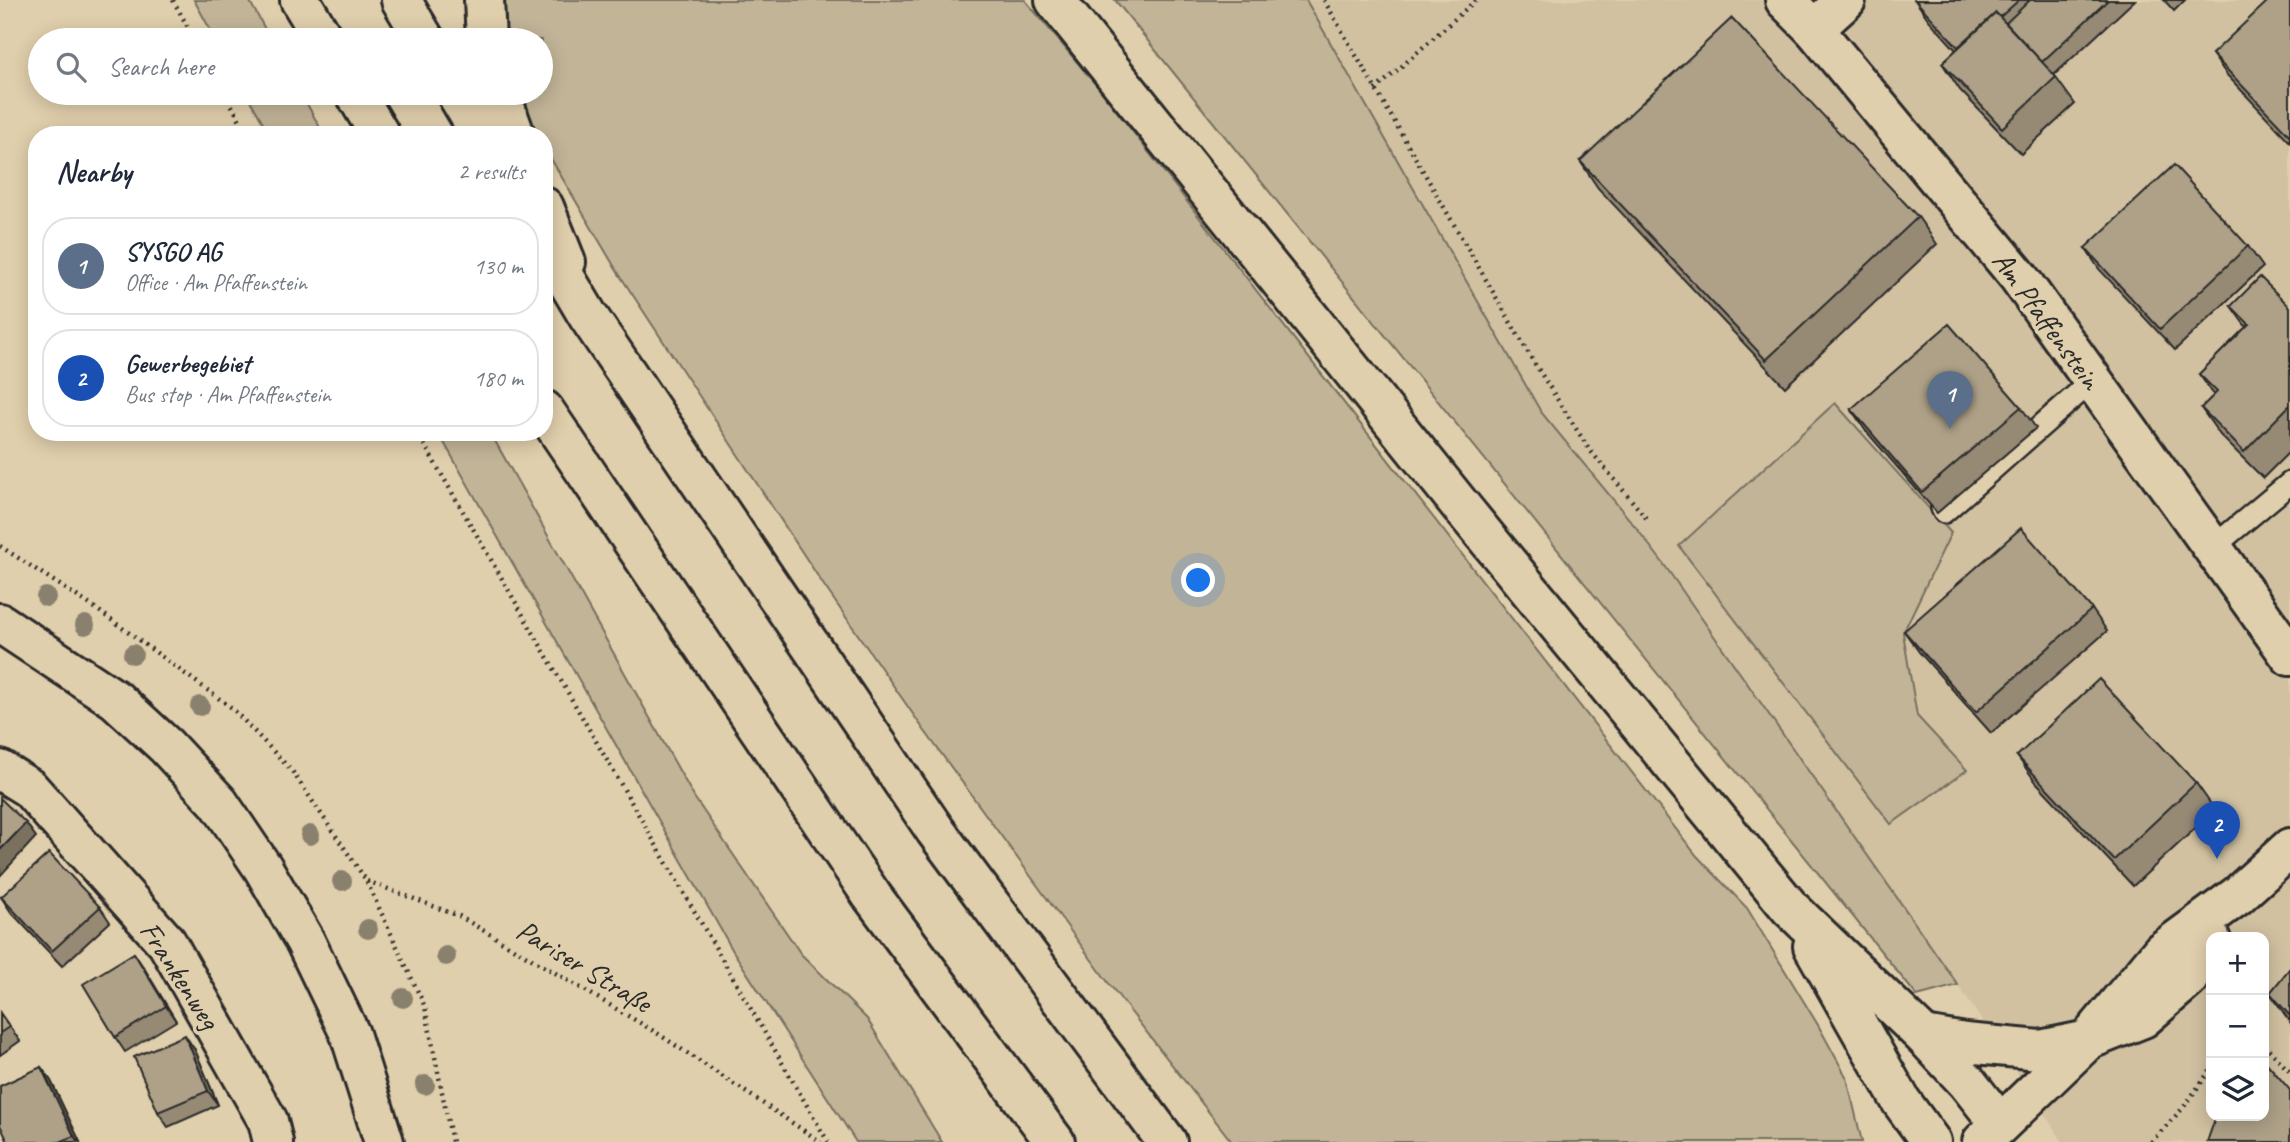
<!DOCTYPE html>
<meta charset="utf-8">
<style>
:root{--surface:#fff;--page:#f2f2f3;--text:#1f2937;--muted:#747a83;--line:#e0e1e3;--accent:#b45309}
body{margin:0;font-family:Caveat,sans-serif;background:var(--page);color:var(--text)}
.controls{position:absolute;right:21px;bottom:21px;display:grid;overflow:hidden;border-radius:14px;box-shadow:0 4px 18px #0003}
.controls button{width:63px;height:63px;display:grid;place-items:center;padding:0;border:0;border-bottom:2px solid var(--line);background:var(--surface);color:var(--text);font:35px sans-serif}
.you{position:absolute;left:1199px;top:581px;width:24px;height:24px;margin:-18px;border:5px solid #fff;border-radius:50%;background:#1a73e8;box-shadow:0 0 0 10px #1a73e833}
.badge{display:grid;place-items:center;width:46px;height:46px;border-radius:50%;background:var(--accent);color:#fff;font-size:23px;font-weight:700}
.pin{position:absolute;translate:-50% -58px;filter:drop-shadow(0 2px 4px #0008)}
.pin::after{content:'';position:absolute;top:37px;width:24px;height:21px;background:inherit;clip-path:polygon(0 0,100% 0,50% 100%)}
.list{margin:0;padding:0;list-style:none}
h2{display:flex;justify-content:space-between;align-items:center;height:91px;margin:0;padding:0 28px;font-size:30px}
h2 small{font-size:23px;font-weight:400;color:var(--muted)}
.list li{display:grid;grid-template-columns:46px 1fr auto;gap:21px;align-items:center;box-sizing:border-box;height:98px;margin:0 14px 14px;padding:0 14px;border:2px solid var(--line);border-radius:28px}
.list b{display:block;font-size:26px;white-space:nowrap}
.list p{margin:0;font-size:23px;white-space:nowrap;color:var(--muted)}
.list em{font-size:23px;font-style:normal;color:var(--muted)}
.icon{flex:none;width:38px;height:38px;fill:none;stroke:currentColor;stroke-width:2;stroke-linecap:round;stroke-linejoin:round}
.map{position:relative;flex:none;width:2290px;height:1142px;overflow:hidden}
.search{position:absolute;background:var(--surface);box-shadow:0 4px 18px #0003;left:28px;top:28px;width:525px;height:77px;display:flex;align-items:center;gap:18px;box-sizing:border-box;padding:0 24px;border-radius:38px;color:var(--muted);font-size:26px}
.panel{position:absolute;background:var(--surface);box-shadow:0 4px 18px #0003;left:28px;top:126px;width:525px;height:315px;border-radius:28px}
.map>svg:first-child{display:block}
</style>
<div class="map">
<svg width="2290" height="1142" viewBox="0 0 2290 1142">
<rect width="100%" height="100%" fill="#e0cfac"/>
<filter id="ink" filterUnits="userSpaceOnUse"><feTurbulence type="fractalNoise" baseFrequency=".0143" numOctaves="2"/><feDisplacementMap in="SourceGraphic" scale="14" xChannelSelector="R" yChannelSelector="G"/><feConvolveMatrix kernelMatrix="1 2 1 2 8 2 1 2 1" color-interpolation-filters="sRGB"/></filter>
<g filter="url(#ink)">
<!-- built -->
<path fill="#d1c1a1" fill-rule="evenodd" d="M1306 0H2290V1142H2063L1958 985 1663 563 1634 525 1541 412ZM2211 937H2264V1116H2211Z"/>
<!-- green -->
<g fill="#c2b497" stroke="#767061" stroke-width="2">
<path d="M194 0H249L271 40H216Z"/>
<path d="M504 0H1025L1097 86 1697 856 1747 908 1818 1025 1847 1078 1862 1142H1232L1110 985 924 730 825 587 617 271 544 147V135H537L528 119 519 93H541V40H505Z"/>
<path d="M1115 0H1306L1541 412 1634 525 1663 563 1958 985 1917 996Z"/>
<path d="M246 93H301L324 135H270Z"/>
<path d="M1835 403 1951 533 1903 633 1917 716 1967 770 1891 824 1679 546Z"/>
<path d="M438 432H490L694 797 801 954 867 1019 942 1142H856L733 951Z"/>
</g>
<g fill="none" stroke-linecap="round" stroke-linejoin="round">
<!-- service casing -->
<g stroke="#2b2b2b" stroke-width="26">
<g id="service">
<path d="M1942 508 1944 512 2092 381"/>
<path d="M2212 548 2290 483"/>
</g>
</g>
<!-- minor casing -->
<g stroke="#2b2b2b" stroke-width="44">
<g id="minor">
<path d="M1785 0 1814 29 2018 276 2290 656"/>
<path d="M1814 29 1846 0"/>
<path d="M0 770 29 788 167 943 268 1121 273 1142"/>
</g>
</g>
<!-- secondary casing -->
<g stroke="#2b2b2b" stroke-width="44">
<g id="secondary">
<path d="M0 623 116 700 166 746 219 803 263 868 305 941 350 1034 384 1142"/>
<path d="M2090 1039 2143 1018 2188 979 2211 940"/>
<path d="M1982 1142 2088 1040 2162 951 2237 896 2290 848"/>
</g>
</g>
<!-- motorway casing -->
<g stroke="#2b2b2b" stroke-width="44">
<g id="motorway">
<path d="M300 0 324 40"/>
<path d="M401 0 425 40"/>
<path d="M484 0 486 40"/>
<path d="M1055 0 1464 510 1790 908 1924 1036 1967 1082 2000 1124"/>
<path d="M355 93 380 135"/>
<path d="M456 93 481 135"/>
<path d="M500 93 515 135"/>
<path d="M544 207 566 262"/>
<path d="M544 242 588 316 935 830 1167 1142"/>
<path d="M544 410 872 896 1055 1142"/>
<path d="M1813 946 1901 1101 1931 1142"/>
<path d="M1924 1036 1965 1043 2040 1050 2088 1040"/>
</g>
</g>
<!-- path -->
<g stroke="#2b2b2b" stroke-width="4.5" stroke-dasharray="2 5" stroke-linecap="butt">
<path d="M173 0 195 40"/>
<path d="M1324 0 1533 361 1589 449 1647 519"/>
<path d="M1375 90 1476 0"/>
<path d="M225 93 248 135"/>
<path d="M417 432 828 1142"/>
<path d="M0 546 95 608 232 708 292 771 366 880 425 1007 452 1142"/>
<path d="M367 881 459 916 657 1033 821 1142"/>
<path d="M2264 1001 2272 991"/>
<path d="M2264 1044 2290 1072"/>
<path d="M2151 1142 2183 1108 2211 1069"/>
</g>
<!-- service -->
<use href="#service" stroke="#e0cfac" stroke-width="21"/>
<!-- minor -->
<use href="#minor" stroke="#e0cfac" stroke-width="38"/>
<!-- secondary -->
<use href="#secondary" stroke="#e0cfac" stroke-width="38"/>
<!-- motorway -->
<use href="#motorway" stroke="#e0cfac" stroke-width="38"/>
</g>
<!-- trees -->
<g fill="#89806e">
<circle cx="46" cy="597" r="10"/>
<circle cx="85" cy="625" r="10"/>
<circle cx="133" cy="654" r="10"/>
<circle cx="200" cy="706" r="10"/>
<circle cx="310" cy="835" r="10"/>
<circle cx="342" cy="881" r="10"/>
<circle cx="368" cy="929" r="10"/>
<circle cx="446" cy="956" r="10"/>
<circle cx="403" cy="998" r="10"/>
<circle cx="425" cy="1085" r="10"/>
</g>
<!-- wall -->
<g fill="#968a75" stroke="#2b2b2b" stroke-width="2">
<path d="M1915 0H2135L2054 75 2075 104 2021 154 1960 90 1942 63 1956 50 1928 19Z"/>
<path d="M2164 0H2185L2174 11Z"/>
<path d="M2290 1V142L2227 75 2212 54Z"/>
<path d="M1580 161 1918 217 1937 244 1785 387 1598 188Z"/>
<path d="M2248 246 2263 267 2175 350 2099 269 2085 248Z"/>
<path d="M2231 306 2290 307V451L2263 478 2220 435 2201 408 2214 395 2199 374 2246 327Z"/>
<path d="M2021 407 2036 428 1937 513 1865 430 1851 409Z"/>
<path d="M2092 609 2107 631 1991 733 1919 652 1904 631Z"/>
<path d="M2017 756 2196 783 2215 810 2133 886 2036 782Z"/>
<path d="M1 897 100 907 110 922 62 966 11 912Z"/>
<path d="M144 968 176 1021 125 1052 115 1037Z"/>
<path d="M2290 968V1022L2270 993Z"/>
<path d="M0 1013 20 1041 0 1055Z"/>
<path d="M195 1050 218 1105 168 1127 158 1112Z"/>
<path d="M41 1067 51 1081 80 1142H8Z"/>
</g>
<!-- shaded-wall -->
<g fill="#7a715f" stroke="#2b2b2b" stroke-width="2">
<path d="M26 823 36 837 0 876V850Z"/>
<path d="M134 953 144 968 176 1021 166 1006Z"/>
<path d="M185 1035 195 1050 218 1105 208 1091Z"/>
<path d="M41 1067 51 1081 80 1142H78L74 1136Z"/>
</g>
<!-- building -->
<g fill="#aea188" stroke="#2b2b2b" stroke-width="2">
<path d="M1915 0H2019L2000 17 1996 13 1958 47Z"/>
<path d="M2030 0H2108L2042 62 2006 23Z"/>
<path d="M2269 0H2289L2290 1V136L2212 54Z"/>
<path d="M1996 13 2056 77 2002 128 1942 63Z"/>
<path d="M1732 18 1918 217 1766 360 1580 161Z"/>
<path d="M2174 165 2248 246 2160 329 2085 248Z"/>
<path d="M2260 277 2290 307V405L2244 452 2201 408 2217 392 2199 374 2249 324 2231 306Z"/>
<path d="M1949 324 2021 407 1922 492 1851 409Z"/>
<path d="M2021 528 2092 609 1976 712 1904 631Z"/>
<path d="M2099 679 2196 783 2114 860 2017 756Z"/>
<path d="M0 798 26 823 0 850Z"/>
<path d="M49 853 100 907 52 951 1 897Z"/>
<path d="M134 953 166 1006 115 1037 83 984Z"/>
<path d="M2290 968V1016L2270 993Z"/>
<path d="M0 1013 9 1027 0 1033Z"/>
<path d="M185 1035 208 1091 158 1112 134 1057Z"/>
<path d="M2264 1060 2290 1090V1142H2207L2216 1116H2264Z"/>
<path d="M41 1067 74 1136 60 1142H8L0 1125V1086Z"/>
</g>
</g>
<g text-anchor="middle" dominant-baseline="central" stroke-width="7" stroke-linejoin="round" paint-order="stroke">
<!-- street labels -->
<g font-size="30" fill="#2b2b2b" stroke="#e0cfac">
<text transform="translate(2047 320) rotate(54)">Am Pfaffenstein</text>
<text transform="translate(584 966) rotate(31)">Pariser Straße</text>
<text transform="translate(180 975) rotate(57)">Frankenweg</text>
</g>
</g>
</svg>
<div class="controls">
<button>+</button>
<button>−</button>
<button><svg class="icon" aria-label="layers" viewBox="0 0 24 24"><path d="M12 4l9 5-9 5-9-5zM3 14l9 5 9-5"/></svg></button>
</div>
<div class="you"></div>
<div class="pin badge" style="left:1950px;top:429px;background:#5c6f8a">1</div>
<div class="pin badge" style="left:2217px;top:859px;background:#1a4fb4">2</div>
<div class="search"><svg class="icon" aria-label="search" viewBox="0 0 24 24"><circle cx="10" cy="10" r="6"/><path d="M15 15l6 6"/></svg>Search here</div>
<section class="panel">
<h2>Nearby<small>2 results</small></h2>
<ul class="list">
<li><span class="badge" style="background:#5c6f8a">1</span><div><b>SYSGO AG</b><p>Office · Am Pfaffenstein</p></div><em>130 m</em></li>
<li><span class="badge" style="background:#1a4fb4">2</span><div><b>Gewerbegebiet</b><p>Bus stop · Am Pfaffenstein</p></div><em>180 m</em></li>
</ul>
</section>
</div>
